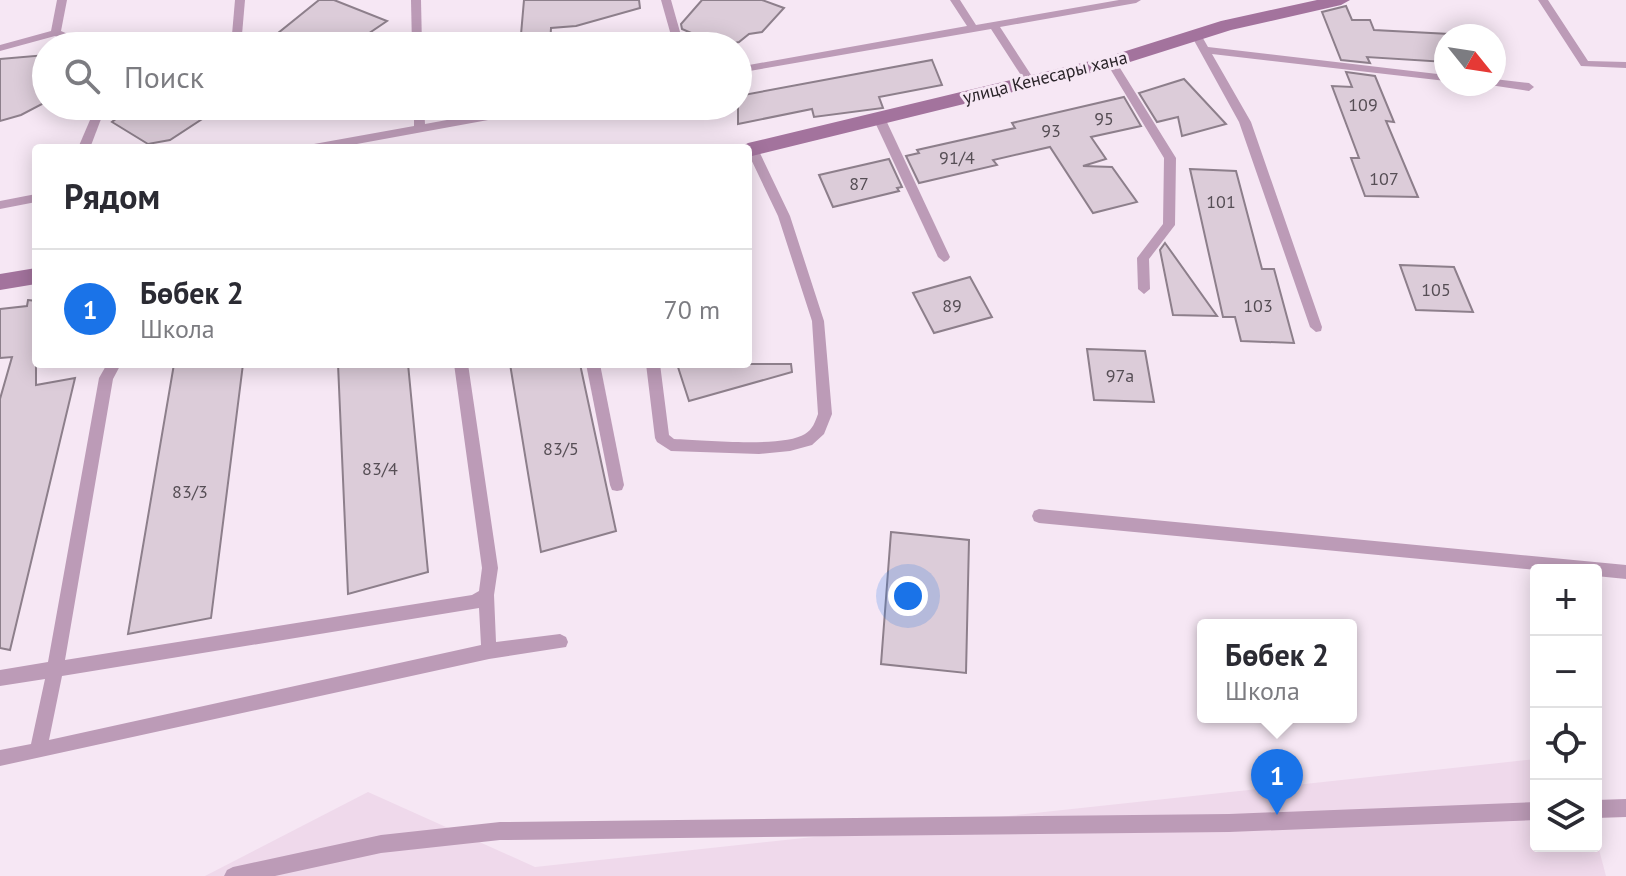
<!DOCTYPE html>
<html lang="ru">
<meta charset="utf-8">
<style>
:root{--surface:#fff;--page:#f2f2f3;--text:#2b2b33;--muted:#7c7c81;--line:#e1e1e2;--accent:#1a73e8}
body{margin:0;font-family:"PT Sans",sans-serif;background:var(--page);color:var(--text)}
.controls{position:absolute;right:24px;bottom:24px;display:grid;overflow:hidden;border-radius:8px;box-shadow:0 4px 20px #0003}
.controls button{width:72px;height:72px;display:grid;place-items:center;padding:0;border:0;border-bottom:2px solid var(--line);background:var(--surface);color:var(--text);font:40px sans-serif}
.compass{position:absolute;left:1434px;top:24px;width:72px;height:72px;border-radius:50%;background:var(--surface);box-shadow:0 4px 20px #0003;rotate:120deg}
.you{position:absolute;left:908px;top:596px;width:28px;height:28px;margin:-20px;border:6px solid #fff;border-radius:50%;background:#1a73e8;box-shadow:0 0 0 12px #1a73e833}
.badge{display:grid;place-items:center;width:52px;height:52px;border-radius:50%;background:var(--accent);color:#fff;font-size:26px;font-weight:700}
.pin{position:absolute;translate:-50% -66px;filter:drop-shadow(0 2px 4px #0008)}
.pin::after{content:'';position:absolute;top:42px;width:28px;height:24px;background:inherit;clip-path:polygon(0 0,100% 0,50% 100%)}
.popup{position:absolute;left:1197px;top:619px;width:160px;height:104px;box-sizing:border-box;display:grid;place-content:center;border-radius:8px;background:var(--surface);filter:drop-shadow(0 2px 6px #0005);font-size:26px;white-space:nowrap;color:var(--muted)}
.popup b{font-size:30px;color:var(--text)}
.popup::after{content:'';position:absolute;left:50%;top:100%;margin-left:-16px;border:16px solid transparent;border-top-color:var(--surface)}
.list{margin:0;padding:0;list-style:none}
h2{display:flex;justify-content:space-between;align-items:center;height:104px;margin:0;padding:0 32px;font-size:34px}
h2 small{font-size:26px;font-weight:400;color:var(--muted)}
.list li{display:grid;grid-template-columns:52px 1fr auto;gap:24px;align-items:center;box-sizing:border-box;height:120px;padding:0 32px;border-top:2px solid var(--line)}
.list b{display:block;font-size:30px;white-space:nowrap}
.list p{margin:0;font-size:26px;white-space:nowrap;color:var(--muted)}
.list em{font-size:26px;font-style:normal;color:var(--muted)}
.icon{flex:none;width:44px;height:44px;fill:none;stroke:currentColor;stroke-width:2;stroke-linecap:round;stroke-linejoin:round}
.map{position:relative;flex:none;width:1626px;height:876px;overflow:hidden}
.search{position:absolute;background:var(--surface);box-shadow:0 4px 20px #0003;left:32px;top:32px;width:720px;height:88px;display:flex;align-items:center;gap:20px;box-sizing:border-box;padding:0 28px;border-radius:44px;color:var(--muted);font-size:30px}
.panel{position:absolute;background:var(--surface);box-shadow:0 4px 20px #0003;left:32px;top:144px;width:720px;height:224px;border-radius:8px}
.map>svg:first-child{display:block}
</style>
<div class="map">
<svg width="1626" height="876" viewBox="0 0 1626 876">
<rect width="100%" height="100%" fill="#f6e7f4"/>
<!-- built -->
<path fill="#efd9eb" d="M1536 759V846H1596V838L1606 876H205L368 792 535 867Z"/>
<!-- building -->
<g fill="#dcccd9" stroke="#8d7f8b" stroke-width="2">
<path d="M319 0H334L387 21 353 44 262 46Z"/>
<path d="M524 0H639L640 8 576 26 551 28 550 46H520Z"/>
<path d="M702 0H762L784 8 762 32 749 34 739 42 721 46 682 29 681 24Z"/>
<path d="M1346 6 1352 20H1370L1374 30 1488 36H1446V62L1367 57 1370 63 1341 60 1322 12Z"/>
<path d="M46 55V102L21 115 0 121V59Z"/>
<path d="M932 60 942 85 879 97 883 108 814 117 812 109 738 124V96Z"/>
<path d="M1346 72 1375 76 1394 122 1386 121 1418 197 1365 196 1351 158H1359L1332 86 1352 87Z"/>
<path d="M1184 79 1226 124 1182 136 1178 117 1157 122 1139 93Z"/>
<path d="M1124 97 1141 126 1091 137 1106 159 1083 166 1112 167 1137 202 1093 213 1050 147 993 160 997 165 919 183 906 156 919 153 917 150 1015 128 1012 123Z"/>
<path d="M132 106H222L170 140 148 144 112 122Z"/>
<path d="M889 159 902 187 897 188 899 191 833 207 819 175Z"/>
<path d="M1190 169 1236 171 1262 269H1274L1294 343 1241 341 1235 317H1223Z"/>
<path d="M1165 243 1217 316 1173 315 1160 250Z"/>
<path d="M1400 265 1454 267 1473 312 1416 310Z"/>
<path d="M970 277 992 317 934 333 913 293Z"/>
<path d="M28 300 36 301V385L75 378 10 650 0 648V399L12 357 0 358V309L27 306Z"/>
<path d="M1087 349 1145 351 1154 402 1094 400Z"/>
<path d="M174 364H243L211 618 128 634Z"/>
<path d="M338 364H408L428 572 348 594Z"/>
<path d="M510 364H580L616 531 541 552Z"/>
<path d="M677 364H791L792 372 689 401Z"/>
<path d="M891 532 969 540 966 673 881 664Z"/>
</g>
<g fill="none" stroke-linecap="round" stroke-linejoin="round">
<!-- lane -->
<g fill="#bc9bb7" fill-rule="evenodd">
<path d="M57 0H67L61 31 95 46H80L55 36 0 51V45L51 31Z"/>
<path d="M235 0H245L241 46H231Z"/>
<path d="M411 0H421L422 46H412Z"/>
<path d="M661 0H671L684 46H674Z"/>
<path d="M950 0H960L976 25 1119 0H1141L1136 3 1000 27 1035 81 1030 84 1026 83 991 29 738 73V67L967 26Z"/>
<path d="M1538 0H1548L1588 61 1626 62V68L1581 66Z"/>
<path d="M1196 32 1200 33 1208 47 1446 75V81L1212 54 1251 122 1322 327 1321 331 1316 332 1310 327 1239 122 1191 35Z"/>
<path d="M1111 59 1115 60 1176 158 1175 225 1149 259 1150 289 1144 294 1138 289 1137 258 1163 224 1164 158 1106 62Z"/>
<path d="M1494 79 1529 83 1534 87 1529 91 1490 85 1489 84H1494Z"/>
<path d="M96 106H106L90 148H78Z"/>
<path d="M414 106H424L425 124 523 106H548L543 110 335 148H308L314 144 414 126Z"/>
<path d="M879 114 885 118 950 257 948 260 944 262 938 257 873 118Z"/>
<path d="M752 145 758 149 790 216 824 321 832 414 824 434 812 445 790 451 759 454 671 451 657 442 655 438 646 364H660L669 435 674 439C702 440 783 448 805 434 813 429 815 422 818 414L812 321 778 216 748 153 747 148Z"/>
<path d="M36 194V202L0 209V201Z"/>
<path d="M107 364H121L113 379 65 660 472 595 479 591 482 568 454 364H468L498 568 494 595 496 642 560 634 566 637 568 642 566 647 489 659 0 766V750L31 744 45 679 0 686V670L48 662 99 378ZM479 608 481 645 49 740 62 676Z"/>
<path d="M586 364H600L624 485 622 490 617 491 612 490 610 485Z"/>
<path d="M1039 509 1626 565V579L1596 576V570H1536L1039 523 1034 521 1032 516 1034 511Z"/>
<path d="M1626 799V817L1596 818V800Z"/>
<path d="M1536 802V820L1229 832 500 840 381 853 275 876H224L227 870 233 867 381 835 500 822 1229 814Z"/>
</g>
<!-- secondary -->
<g fill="#a3739d" fill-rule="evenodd">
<path d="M1317 0H1350L1341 5 1231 30 1111 68 748 157V148H739L748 143 1107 57 1221 21Z"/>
<path d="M36 268V284L0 290V274Z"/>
</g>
</g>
<g text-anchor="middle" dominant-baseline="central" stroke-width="6" stroke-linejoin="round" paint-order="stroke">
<!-- far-street labels -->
<g font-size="18" fill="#2a2429" stroke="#f6e7f4">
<text transform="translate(1045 77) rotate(-14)">улица Кенесары хана</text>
</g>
<!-- number labels -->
<g font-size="18" fill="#564e55">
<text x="1363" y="104">109</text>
<text x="1104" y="118">95</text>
<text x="1051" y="130">93</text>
<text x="957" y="157">91/4</text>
<text x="1384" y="178">107</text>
<text x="859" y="183">87</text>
<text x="1221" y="201">101</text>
<text x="1436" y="289">105</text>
<text x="952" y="305">89</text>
<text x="1258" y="305">103</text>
<text x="1120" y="375">97а</text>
<text x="561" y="448">83/5</text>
<text x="380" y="468">83/4</text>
<text x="190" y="491">83/3</text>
</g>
</g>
</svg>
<div class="controls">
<button>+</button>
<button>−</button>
<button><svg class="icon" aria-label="locate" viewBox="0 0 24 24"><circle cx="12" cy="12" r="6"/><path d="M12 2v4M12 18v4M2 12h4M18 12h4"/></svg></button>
<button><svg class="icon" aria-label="layers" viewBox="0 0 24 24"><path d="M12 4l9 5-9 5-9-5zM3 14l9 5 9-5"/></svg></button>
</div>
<svg class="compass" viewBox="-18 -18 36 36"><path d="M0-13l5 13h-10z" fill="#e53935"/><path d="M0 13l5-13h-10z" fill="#7c7c81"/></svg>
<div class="you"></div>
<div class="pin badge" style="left:1277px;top:815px">1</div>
<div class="popup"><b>Бөбек 2</b>Школа</div>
<div class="search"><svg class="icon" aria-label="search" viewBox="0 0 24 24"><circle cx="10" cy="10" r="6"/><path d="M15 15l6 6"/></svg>Поиск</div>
<section class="panel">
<h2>Рядом<small></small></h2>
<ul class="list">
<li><span class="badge">1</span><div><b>Бөбек 2</b><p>Школа</p></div><em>70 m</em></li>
</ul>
</section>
</div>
